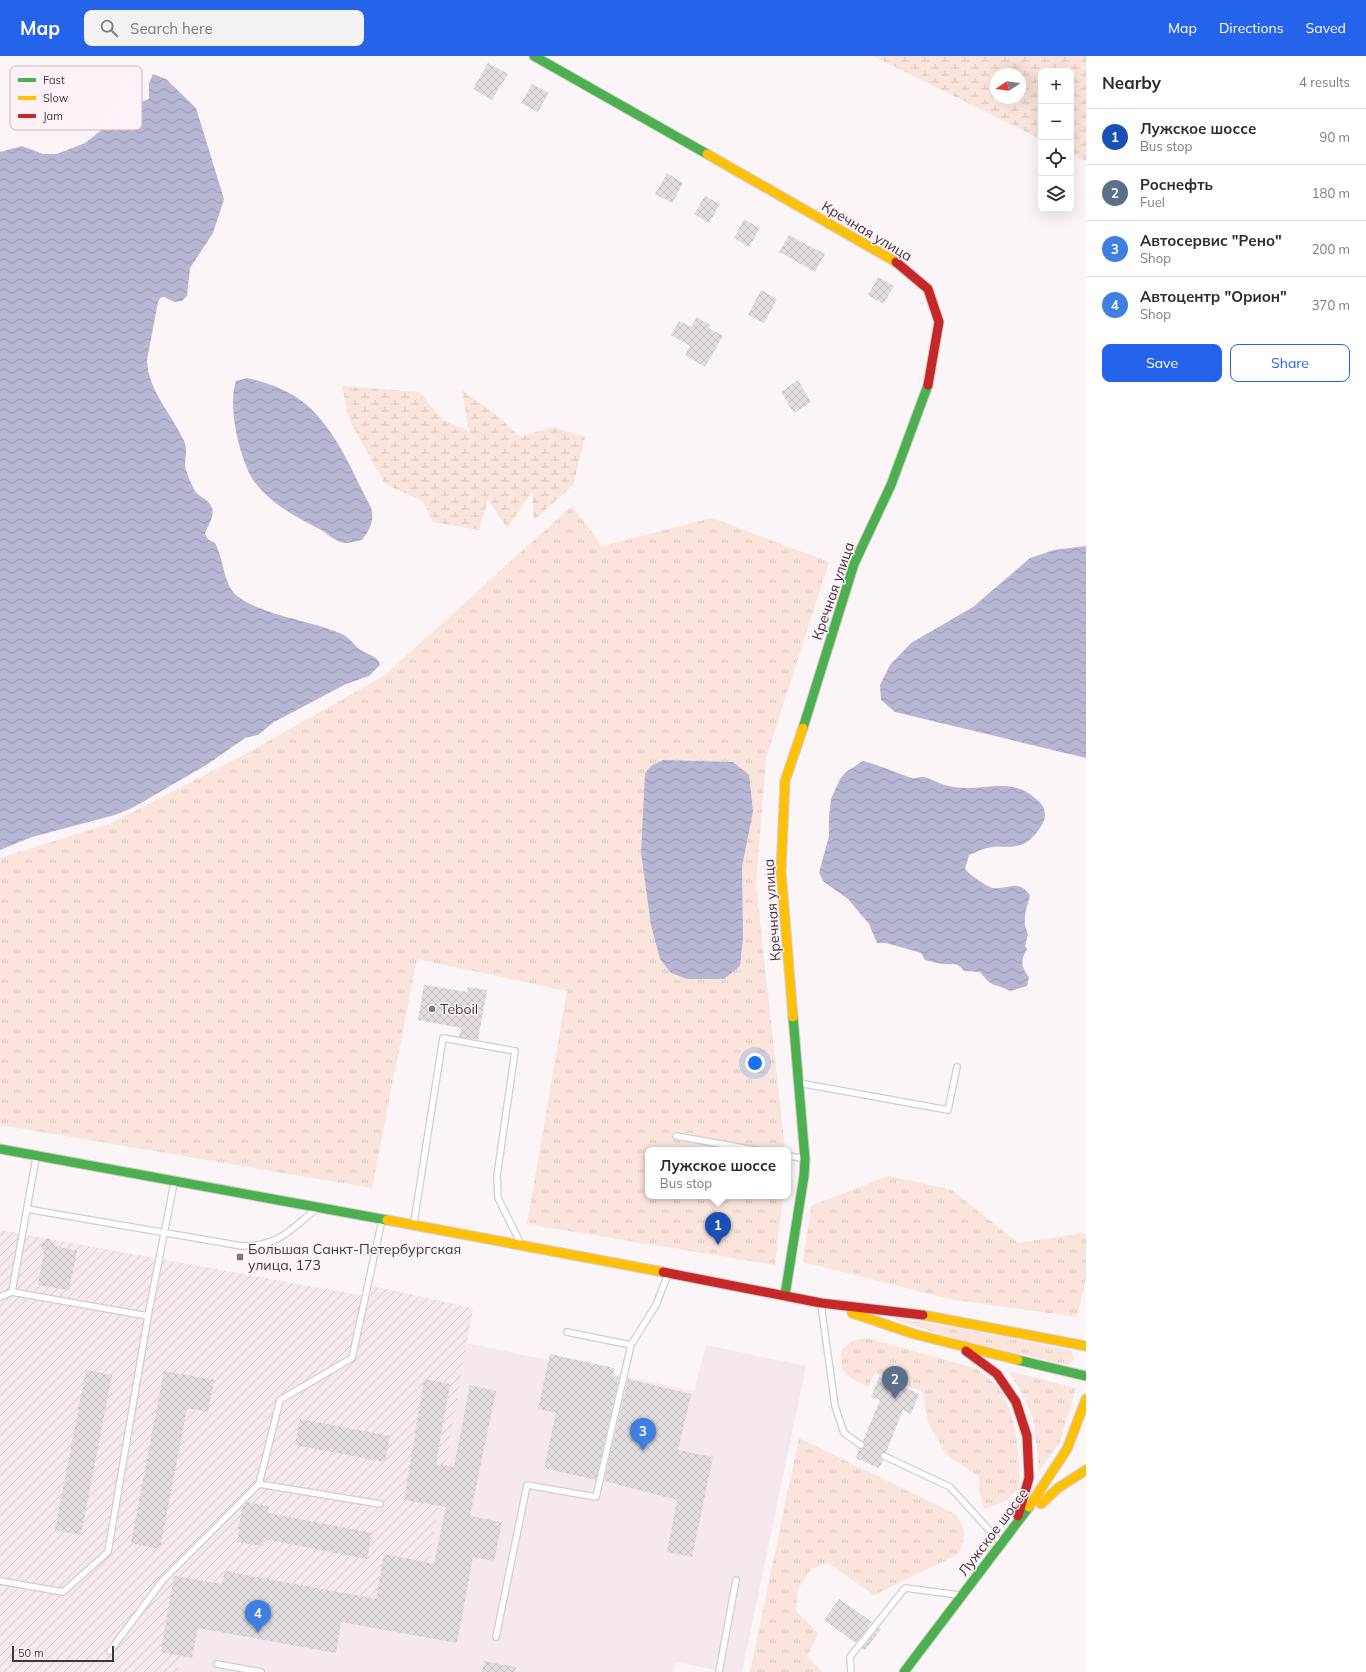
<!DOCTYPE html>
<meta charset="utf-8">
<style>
:root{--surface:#fff;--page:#f2f2f3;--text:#2b2b33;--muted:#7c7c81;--line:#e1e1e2;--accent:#2563eb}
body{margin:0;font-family:Mulish,sans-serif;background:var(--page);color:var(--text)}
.controls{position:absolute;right:12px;top:12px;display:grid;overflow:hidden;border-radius:8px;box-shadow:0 4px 16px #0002}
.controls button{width:36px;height:36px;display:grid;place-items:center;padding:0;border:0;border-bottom:1px solid var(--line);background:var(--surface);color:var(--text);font:20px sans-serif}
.compass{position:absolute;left:990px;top:12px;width:36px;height:36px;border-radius:50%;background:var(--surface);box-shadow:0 4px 16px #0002;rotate:257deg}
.scale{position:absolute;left:12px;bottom:10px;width:102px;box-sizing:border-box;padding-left:4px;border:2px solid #3d383b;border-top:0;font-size:11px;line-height:14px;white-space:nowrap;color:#3d383b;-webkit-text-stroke:3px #fef2f8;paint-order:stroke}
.you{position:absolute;left:755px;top:1007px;width:14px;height:14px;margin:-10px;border:3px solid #fff;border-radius:50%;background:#1a73e8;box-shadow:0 0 0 6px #1a73e833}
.badge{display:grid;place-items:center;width:26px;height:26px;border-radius:50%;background:var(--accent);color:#fff;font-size:13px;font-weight:700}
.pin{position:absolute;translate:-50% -33px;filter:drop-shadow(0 1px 2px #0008)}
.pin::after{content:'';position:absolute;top:21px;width:14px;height:12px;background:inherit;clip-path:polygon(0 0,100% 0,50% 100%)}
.popup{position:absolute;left:645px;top:1091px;width:146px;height:52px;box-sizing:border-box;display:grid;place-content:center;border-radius:8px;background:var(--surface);filter:drop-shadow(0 1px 3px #0005);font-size:13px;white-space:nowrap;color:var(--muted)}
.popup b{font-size:15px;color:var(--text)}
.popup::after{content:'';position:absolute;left:50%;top:100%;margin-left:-8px;border:8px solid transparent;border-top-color:var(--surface)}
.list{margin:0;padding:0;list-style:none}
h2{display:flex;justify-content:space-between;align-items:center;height:52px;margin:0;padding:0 16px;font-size:17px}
h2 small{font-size:13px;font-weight:400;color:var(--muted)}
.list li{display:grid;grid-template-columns:26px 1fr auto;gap:12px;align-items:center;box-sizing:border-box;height:56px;padding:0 16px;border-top:1px solid var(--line)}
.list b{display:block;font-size:15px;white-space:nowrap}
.list p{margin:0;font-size:13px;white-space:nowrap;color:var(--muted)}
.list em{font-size:13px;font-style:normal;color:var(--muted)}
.actions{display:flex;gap:8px;padding:12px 16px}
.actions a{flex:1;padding:9px 0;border:1px solid var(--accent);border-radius:8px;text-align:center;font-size:14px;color:var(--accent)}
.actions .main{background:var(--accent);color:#fff}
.icon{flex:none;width:22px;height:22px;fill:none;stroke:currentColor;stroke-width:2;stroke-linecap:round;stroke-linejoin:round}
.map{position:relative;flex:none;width:1086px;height:1616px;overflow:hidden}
header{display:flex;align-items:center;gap:24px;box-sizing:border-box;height:56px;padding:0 20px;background:var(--accent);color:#fff}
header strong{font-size:19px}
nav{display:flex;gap:22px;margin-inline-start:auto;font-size:14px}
.search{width:280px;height:36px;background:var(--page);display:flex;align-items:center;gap:10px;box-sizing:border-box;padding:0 14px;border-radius:8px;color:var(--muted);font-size:15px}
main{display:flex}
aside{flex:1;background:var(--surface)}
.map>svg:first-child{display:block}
</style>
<header>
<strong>Map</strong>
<div class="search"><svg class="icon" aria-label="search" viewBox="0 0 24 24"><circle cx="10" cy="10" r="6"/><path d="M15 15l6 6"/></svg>Search here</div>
<nav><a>Map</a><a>Directions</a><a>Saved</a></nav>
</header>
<main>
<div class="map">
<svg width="1086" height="1616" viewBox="0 0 1086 1616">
<defs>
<pattern id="industrial-furrows" width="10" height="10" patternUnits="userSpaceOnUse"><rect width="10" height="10" fill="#f6e8ef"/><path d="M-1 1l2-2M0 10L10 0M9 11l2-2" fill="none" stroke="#d4c8ce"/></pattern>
<pattern id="grass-tufts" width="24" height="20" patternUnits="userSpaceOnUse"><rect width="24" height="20" fill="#fae4dc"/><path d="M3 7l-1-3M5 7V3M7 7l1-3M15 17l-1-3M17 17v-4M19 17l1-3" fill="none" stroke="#d7c4be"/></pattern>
<pattern id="wetland-marsh" width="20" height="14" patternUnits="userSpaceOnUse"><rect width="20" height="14" fill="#fae4dc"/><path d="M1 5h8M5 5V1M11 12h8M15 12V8" fill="none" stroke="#d7c4be"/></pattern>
<pattern id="water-waves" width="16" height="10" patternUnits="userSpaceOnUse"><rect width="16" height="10" fill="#b7b7d4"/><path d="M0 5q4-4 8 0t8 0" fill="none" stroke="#9696ad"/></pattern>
<pattern id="building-cross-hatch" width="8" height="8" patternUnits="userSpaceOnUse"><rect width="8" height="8" fill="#e2dddf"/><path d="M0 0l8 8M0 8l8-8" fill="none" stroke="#c3bec0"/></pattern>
</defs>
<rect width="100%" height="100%" fill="#fbf5f8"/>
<!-- built -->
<path fill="#f6e8ef" d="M467 1287 694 1335 706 1289 806 1310 742 1616H724L676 1606 674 1616H178L193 1530 418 1568Z"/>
<!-- industrial -->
<path fill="url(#industrial-furrows)" d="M0 1174 370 1241 372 1230 473 1252 418 1569 193 1530 178 1616H0Z"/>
<!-- grass -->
<g fill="url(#grass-tufts)">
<path d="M572 450 602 490 712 462 829 506 766 702 756 829 785 1094H648V1140H783L775 1209 527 1168 567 935 417 903 372 1132 0 1069V802L109 768 244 699 384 620Z"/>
<path d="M888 1120 952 1134 1018 1187 1084 1177 1086 1179V1223L1077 1261 954 1244 803 1206 811 1150Z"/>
<path d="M890 1262 954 1271 1070 1294 1075 1303 1067 1309 953 1282Z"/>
<path d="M867 1282 975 1312C984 1318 994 1325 1000 1334 1017 1359 1020 1403 1019 1432L1006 1445 984 1453 980 1440 979 1421 946 1398 928 1366 923 1336 875 1317 868 1331 849 1321 842 1313 841 1294 852 1285Z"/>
<path d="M1009 1315 1076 1332 1060 1386 1039 1415 1034 1365 1025 1342Z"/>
<path d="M799 1382 955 1458C967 1474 965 1480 959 1498L874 1539 828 1507 811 1513 798 1533 796 1555 818 1578 807 1600 822 1616H750Z"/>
</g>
<!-- wetland -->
<g fill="url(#wetland-marsh)" fill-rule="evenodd">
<path d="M873 0H1086V105L1071 98V15H1041V83ZM996 18H1020V42H996Z"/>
<path d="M342 330 419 336 443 364 469 376 462 334 500 362 520 381 552 371 585 381 573 429 534 464 532 436 507 472 488 443 479 474 433 466 423 445 385 428 349 363Z"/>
</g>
<!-- water -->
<g fill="url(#water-waves)">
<path d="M153 18 166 23 196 52 224 143 213 177 190 212 187 240 182 245 175 246 164 241 160 242 158 246 147 304C148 335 172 358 184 385 188 394 185 400 185 409 186 416 191 428 195 435 199 441 209 443 212 452 215 461 207 470 205 478L208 483 215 487C224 503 223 528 237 540 263 560 314 565 344 579 351 583 355 591 362 595 369 599 379 601 380 609L369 620 346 628 274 666 258 679 245 682 208 708 132 752 115 759 32 781 0 794V96L22 90 43 98H57L85 87 132 50 149 43V27Z"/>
<path d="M247 322C269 327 290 334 308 350 333 373 347 403 362 434 365 441 371 449 372 456 374 467 367 477 362 484 356 485 350 487 344 487 337 486 328 479 323 475 298 462 274 450 256 428 240 407 227 350 236 325Z"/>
<path d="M1086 490V702L895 656 881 644 880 629 890 609 911 587 973 551 1030 502 1054 494Z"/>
<path d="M663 704 733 706 749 719 753 755 742 811 743 882 740 910 724 923H687L671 917 660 903 651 869 641 797 645 717 651 710Z"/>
<path d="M863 705C880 709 896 717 912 722 917 723 920 720 924 721 932 723 943 730 953 731 980 736 1012 720 1035 742 1041 747 1045 751 1045 759 1045 768 1034 781 1027 786 1015 793 1005 790 992 791 984 792 976 796 969 799L965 813C969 818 987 831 993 832 1008 834 1017 822 1030 839 1027 853 1021 864 1028 878L1025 890 1027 893C1020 905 1021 911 1029 921L1027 930 1010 935C994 926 994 934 980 916L964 915C957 906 954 909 944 908 938 908 931 905 925 904L921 897 886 887H877L869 868 848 843 824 826 819 817 829 780V761L831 743 840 723 846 716Z"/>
</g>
<!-- building -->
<g fill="url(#building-cross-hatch)">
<path d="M488 7 508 18 492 44 473 33Z"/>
<path d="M532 28 549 37 538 56 521 47Z"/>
<path d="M667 117 683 127 672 147 655 138Z"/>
<path d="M705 140 720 148 709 167 694 158Z"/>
<path d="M744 163 760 172 749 191 734 182Z"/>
<path d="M789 179 825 198 815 216 779 196Z"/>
<path d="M878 221 894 230 883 248 868 239Z"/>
<path d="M761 234 777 243 764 267 748 259Z"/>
<path d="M697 261 710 269 709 272 723 280 705 311 685 299 690 290 671 279 679 265 691 271Z"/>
<path d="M798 324 811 346 794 357 781 336Z"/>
<path d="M424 929 467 936 468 931 487 934 478 984 459 981 461 972 418 964Z"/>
<path d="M49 1182 55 1190 77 1195 69 1234 38 1229 44 1196 40 1188Z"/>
<path d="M550 1298 614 1312 613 1320 619 1321 596 1424 544 1412 556 1357 538 1353Z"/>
<path d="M86 1314 112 1319 81 1479 55 1474Z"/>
<path d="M164 1315 214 1324 208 1356 187 1352 160 1493 131 1487Z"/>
<path d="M879 1321 919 1338 911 1358 903 1354 886 1396 880 1399 883 1404 879 1412 856 1402 859 1393 865 1391 863 1385 880 1344 871 1341Z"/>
<path d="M424 1323 450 1328 436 1408 454 1411 470 1329 496 1335 470 1460 502 1466 494 1505 473 1501 457 1587 341 1566 336 1597 198 1572 192 1602 161 1596 174 1520 222 1528 225 1515 376 1543 384 1498 434 1508 446 1451 404 1444Z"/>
<path d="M628 1323 691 1338 678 1394 713 1401 692 1501 667 1496 677 1444 604 1425Z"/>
<path d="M300 1363 390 1380 385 1406 295 1389Z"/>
<path d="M247 1446 269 1450 268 1457 372 1477 367 1503 264 1483 263 1490 237 1486 242 1451Z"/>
<path d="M839 1543 872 1566 856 1587 824 1564Z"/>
<path d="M879 1571 881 1573 865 1594 862 1592Z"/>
<path d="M484 1605 516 1611 515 1616H482Z"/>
</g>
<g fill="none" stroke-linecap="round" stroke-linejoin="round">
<!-- lane casing -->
<g stroke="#d2cdd0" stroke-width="8">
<g id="lane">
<path d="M799 1027 948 1054 957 1011"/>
<path d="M676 1080 755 1094"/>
<path d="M788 1100 803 1102"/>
<path d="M27 1153 242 1190C279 1190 289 1175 316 1153"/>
<path d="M414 1166 443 982 515 995 497 1120 498 1142 519 1184"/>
<path d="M12 1236 36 1102"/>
<path d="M0 1241 12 1236 148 1260"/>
<path d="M821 1248 835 1350 844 1377 861 1389"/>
<path d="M567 1276 631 1289"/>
<path d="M884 1400 950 1431 1001 1487"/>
<path d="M259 1428 380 1448"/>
<path d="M0 1525 63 1536 108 1496 148 1260 174 1127"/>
<path d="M496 1581 527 1429 596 1441 631 1289 656 1249 668 1218"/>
<path d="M110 1595 163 1524 259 1428 280 1344 352 1302 382 1164"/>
<path d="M217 1608 261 1616"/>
<path d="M719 1616 736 1524"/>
<path d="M851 1616 850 1601 905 1532 959 1539"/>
</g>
</g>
<!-- fast casing -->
<g stroke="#d2cdd0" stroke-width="11">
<g id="fast">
<path d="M534 0 707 98"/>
<path d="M803 672 854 508 891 429 928 329"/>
<path d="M0 1093 387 1164"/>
<path d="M785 1239 804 1120 805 1103 793 961"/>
<path d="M1018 1304 1086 1320"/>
<path d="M904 1616 1029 1451"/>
</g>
</g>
<!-- slow casing -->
<g stroke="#d2cdd0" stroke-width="11">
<g id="slow">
<path d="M707 98 896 206"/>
<path d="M793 961 781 815 785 725 803 672"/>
<path d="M387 1164 663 1216"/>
<path d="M852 1257 914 1278 1018 1304"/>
<path d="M923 1259 1086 1290"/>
<path d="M1041 1448 1058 1432 1086 1414"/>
<path d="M1029 1451 1067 1393 1086 1343"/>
</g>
</g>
<!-- jam casing -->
<g stroke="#d2cdd0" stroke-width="11">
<g id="jam">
<path d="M896 206 928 233 939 266 928 329"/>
<path d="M663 1216 821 1247 923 1259"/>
<path d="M966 1295 997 1318 1016 1346 1027 1380 1029 1422 1018 1460"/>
</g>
</g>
<!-- lane -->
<use href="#lane" stroke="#fefefe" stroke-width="5.5"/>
<!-- fast -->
<use href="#fast" stroke="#4caf50" stroke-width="9"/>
<!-- slow -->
<use href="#slow" stroke="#ffc107" stroke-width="9"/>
<!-- jam -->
<use href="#jam" stroke="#c62828" stroke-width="9"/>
</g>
<!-- markers -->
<g fill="#807a7d" stroke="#fef2f8" stroke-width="1.5">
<circle cx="432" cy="953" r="4"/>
<rect x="236" y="1197" width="8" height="8" rx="2"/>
</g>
<g text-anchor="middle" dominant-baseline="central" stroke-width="3" stroke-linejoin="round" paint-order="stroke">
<!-- street labels -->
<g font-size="14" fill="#3d383b" stroke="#fef2f8">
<text transform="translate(867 175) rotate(31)">Кречная улица</text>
<text transform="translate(833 535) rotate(-71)">Кречная улица</text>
<text transform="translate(772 854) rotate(-94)">Кречная улица</text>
<text transform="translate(993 1476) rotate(-53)">Лужское шоссе</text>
</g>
<!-- poi labels -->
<g font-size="14" fill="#3d383b" stroke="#fef2f8" text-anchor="start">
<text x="440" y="953">Teboil</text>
<text x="248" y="1193">Большая Санкт-Петербургская<tspan x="248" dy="16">улица, 173</tspan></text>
</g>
</g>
<!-- legend -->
<rect x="10" y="10" width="132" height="64" rx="6" fill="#fef2f8" stroke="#c4babf" stroke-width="1"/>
<rect x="18" y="22" width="18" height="4" fill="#4caf50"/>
<rect x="18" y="40" width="18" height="4" fill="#ffc107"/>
<rect x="18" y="58" width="18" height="4" fill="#c62828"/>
<g font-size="11" fill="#3d383b">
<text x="43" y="28">Fast</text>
<text x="43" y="46">Slow</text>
<text x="43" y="64">Jam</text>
</g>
</svg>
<div class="controls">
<button>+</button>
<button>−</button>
<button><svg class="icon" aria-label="locate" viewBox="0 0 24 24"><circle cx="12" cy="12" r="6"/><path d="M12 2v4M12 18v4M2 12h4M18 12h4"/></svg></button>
<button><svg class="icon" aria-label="layers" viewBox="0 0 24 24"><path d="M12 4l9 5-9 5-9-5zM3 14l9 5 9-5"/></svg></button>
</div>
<svg class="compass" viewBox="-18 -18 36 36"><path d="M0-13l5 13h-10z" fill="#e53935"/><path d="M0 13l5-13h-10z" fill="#7c7c81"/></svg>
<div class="scale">50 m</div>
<div class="you"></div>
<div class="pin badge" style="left:718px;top:1189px;background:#1a4fb4">1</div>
<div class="popup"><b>Лужское шоссе</b>Bus stop</div>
<div class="pin badge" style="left:895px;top:1343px;background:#5c6f8a">2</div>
<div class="pin badge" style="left:643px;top:1395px;background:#3f7fe0">3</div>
<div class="pin badge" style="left:258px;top:1577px;background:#3f7fe0">4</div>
</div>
<aside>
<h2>Nearby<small>4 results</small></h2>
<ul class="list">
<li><span class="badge" style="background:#1a4fb4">1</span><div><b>Лужское шоссе</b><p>Bus stop</p></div><em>90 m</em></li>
<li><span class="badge" style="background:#5c6f8a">2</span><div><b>Роснефть</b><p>Fuel</p></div><em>180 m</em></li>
<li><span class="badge" style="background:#3f7fe0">3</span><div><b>Автосервис &quot;Рено&quot;</b><p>Shop</p></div><em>200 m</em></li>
<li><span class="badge" style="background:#3f7fe0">4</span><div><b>Автоцентр &quot;Орион&quot;</b><p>Shop</p></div><em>370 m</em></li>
</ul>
<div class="actions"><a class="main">Save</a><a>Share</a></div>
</aside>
</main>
